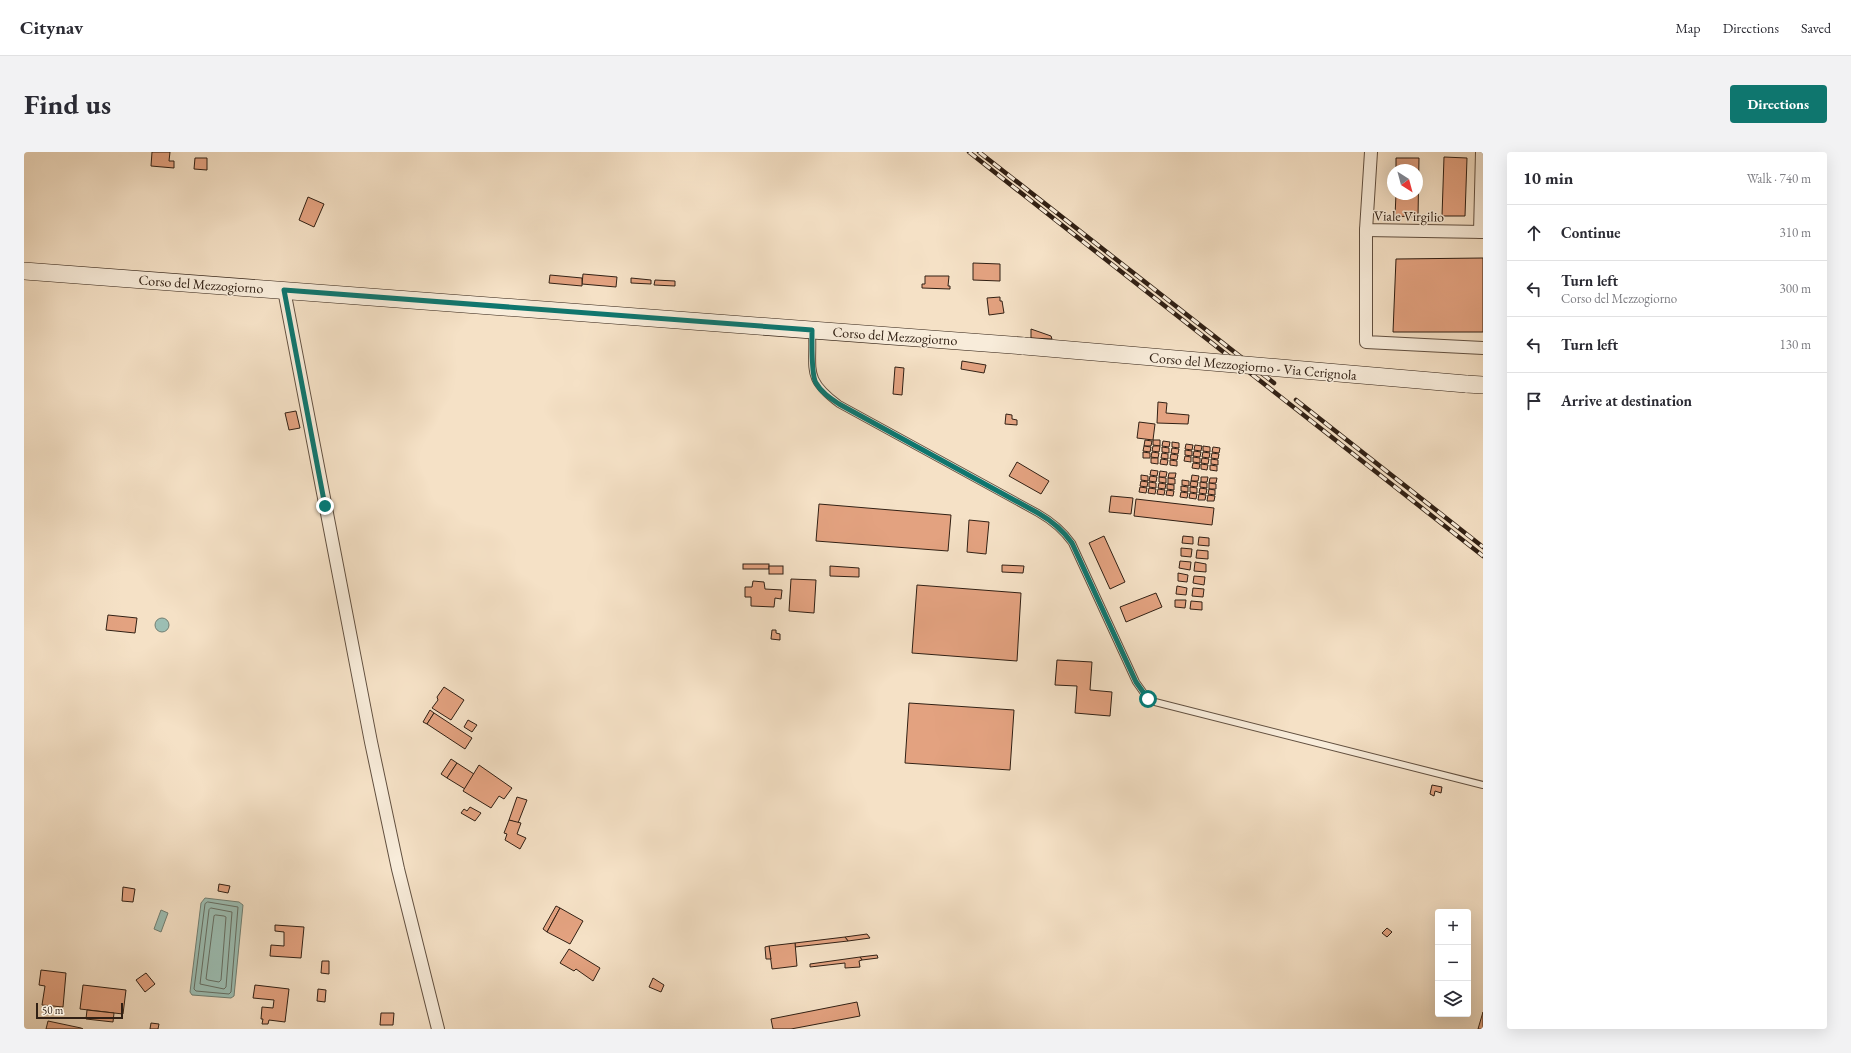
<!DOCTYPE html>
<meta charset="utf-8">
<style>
:root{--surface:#fff;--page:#f2f2f3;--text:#2b2b33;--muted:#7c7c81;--line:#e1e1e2;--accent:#0f766e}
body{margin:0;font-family:"EB Garamond",serif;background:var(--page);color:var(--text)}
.controls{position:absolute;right:12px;bottom:12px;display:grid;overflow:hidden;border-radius:4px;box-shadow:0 4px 16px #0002}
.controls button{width:36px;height:36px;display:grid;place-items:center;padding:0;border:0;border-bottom:1px solid var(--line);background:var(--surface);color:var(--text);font:20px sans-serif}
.compass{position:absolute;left:1363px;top:12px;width:36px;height:36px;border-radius:50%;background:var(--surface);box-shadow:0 4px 16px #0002;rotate:144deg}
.scale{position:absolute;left:12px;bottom:10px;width:87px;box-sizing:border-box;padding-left:4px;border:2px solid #312014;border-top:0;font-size:11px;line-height:14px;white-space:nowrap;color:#312014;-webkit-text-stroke:3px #f8ecda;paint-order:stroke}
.stop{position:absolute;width:12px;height:12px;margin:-9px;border:3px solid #0f766e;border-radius:50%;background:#fff}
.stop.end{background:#0f766e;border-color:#fff;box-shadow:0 1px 4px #0008}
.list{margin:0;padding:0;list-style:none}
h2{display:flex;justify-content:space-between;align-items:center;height:52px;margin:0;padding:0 16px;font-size:17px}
h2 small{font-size:13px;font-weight:400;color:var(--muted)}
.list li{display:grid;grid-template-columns:26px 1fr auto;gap:12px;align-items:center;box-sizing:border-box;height:56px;padding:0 16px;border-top:1px solid var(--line)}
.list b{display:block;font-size:15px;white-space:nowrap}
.list p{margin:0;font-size:13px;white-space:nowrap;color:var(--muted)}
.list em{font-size:13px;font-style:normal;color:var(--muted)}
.icon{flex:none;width:22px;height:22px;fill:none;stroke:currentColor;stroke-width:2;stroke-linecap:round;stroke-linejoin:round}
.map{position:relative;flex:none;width:1459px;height:877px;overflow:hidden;border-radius:4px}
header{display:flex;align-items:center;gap:24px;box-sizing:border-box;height:56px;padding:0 20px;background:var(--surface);border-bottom:1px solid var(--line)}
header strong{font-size:19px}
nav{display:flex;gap:22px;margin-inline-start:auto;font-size:14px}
.intro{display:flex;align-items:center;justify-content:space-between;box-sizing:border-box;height:96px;padding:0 24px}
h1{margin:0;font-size:28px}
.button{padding:10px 18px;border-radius:4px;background:var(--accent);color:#fff;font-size:14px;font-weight:700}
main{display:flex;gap:24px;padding:0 24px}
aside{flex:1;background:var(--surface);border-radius:4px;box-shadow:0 4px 16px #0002}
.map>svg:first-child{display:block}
</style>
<header>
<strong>Citynav</strong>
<nav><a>Map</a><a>Directions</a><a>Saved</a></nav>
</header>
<div class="intro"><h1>Find us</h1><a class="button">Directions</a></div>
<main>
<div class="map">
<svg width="1459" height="877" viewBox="0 0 1459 877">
<rect width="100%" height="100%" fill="#f5e1c6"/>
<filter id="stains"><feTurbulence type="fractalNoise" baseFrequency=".005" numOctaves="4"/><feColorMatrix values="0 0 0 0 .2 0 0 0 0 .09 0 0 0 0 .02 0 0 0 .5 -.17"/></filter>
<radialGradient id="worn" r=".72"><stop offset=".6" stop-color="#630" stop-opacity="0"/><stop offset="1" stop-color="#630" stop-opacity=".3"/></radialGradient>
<!-- water -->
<g fill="#9cbeb3" stroke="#717f73">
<circle cx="138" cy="473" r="7"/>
<path d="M181 746 215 750 219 753 210 844 207 846 168 843 166 840 177 751Z"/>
<path d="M137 758 144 761 137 780 130 777Z"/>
</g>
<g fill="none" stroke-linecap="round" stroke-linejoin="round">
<!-- shore -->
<g stroke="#666f64" stroke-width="1">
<path d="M184 750 214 755 207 840 205 842 172 839 170 837 181 752Z"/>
<path d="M187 756 208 760 202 835 200 837 176 832 185 758Z"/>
<path d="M192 763 200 764 202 765 197 828 195 830 184 828 182 827 190 764Z"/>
</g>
</g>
<!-- building -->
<g fill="#e3a280" stroke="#312014">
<path d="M128 0H146L145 9H150V16L127 14Z"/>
<path d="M1420 5 1443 6 1441 64H1418Z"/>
<path d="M171 6H183V18L170 17Z"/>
<path d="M1372 6H1395L1394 65 1371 64 1372 42H1393V18H1372Z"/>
<path d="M284 45 300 52 290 75 275 68Z"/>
<path d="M1459 106V180H1369L1372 107Z"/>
<path d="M949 111 976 112V129L949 128Z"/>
<path d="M559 122 593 125 592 135 558 132Z"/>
<path d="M526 123 558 126V134L525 131Z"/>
<path d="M901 124H925L924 134H926V137L898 136V132H901Z"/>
<path d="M607 126 627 128V132L607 131Z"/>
<path d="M631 128 651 129V134L630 133Z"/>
<path d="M976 145V149H978L980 161 965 163 963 146Z"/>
<path d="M1007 177 1027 184 1028 187 1007 186Z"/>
<path d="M938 209 962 213 960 221 937 217Z"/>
<path d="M871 215 880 216 878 243 869 242Z"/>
<path d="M1134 250 1143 251 1142 261 1165 263 1164 272 1133 271Z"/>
<path d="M272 259 276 276 265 278 261 261Z"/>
<path d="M982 262 988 263V267L993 268V273L981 272Z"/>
<path d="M1115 270 1131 272 1129 288 1113 286Z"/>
<path d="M1121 288 1128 289 1127 294H1120Z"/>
<path d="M1129 288H1136V294L1129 293Z"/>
<path d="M1139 289 1146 290 1145 295 1138 294Z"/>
<path d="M1148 290 1155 291V296L1148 295Z"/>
<path d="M1162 292 1169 293 1168 298 1161 297Z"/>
<path d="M1171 293 1178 294 1177 299 1170 298Z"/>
<path d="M1120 294 1127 295 1126 300 1119 299Z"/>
<path d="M1129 294H1136L1135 300 1128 299Z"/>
<path d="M1179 294 1186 295V300L1179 299Z"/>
<path d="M1138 295 1145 296V301L1138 300Z"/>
<path d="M1189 295 1196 296 1195 301 1188 300Z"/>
<path d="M1148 296 1155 297 1154 302 1147 301Z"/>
<path d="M1161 298 1168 299V304L1161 303Z"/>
<path d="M1170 299 1177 300 1176 305 1169 304Z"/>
<path d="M1119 300 1126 301V306H1119Z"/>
<path d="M1128 300 1135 301 1134 306 1127 305Z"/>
<path d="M1179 300 1186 301 1185 306 1178 305Z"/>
<path d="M1138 301 1144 302V307L1137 306Z"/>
<path d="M1188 301 1195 302 1194 307 1187 306Z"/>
<path d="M1147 302 1154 303 1153 308 1146 307Z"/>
<path d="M1161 304 1167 305V310L1160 309Z"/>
<path d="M1169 305 1176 306V311L1169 310Z"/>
<path d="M1127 306H1134V312L1127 311Z"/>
<path d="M1178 306 1185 307 1184 312 1177 311Z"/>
<path d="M1137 307 1144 308 1143 313 1136 312Z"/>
<path d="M1187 307 1194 308V313L1187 312Z"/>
<path d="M1146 308 1153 309V314L1146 313Z"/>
<path d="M993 310 1025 329 1017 342 985 324Z"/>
<path d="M1169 311 1176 312 1175 317 1168 316Z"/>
<path d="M1177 312 1184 313 1183 318 1177 317Z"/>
<path d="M1186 313 1193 314V319L1186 318Z"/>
<path d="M1127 318 1134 319 1133 324 1126 323Z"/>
<path d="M1136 319 1143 320 1142 325H1135Z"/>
<path d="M1145 321H1152L1151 326H1144Z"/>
<path d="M1117 323 1124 324V329L1117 328Z"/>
<path d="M1168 323 1175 324 1174 329H1167Z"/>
<path d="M1126 324 1133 325 1132 330 1125 329Z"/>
<path d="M1135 325 1142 326V331L1135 330Z"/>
<path d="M1177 325H1184L1183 330H1177Z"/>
<path d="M1144 326 1151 327V332H1144Z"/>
<path d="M1186 326H1193L1192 331H1185Z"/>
<path d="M1158 328 1165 329V334L1158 333Z"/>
<path d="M1117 329 1124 330 1123 335 1116 334Z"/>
<path d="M1167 329 1174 330 1173 335 1166 334Z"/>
<path d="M1125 330 1132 331V336L1125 335Z"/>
<path d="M1176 330 1183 331V336L1176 335Z"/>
<path d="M1135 331 1142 332 1141 337 1134 336Z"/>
<path d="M1185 331 1192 332V337H1185Z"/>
<path d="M1143 332 1150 333V338L1143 337Z"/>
<path d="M1157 334 1164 335V340L1157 339Z"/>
<path d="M1116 335 1123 336 1122 341 1115 340Z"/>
<path d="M1166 335 1173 336V341L1166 340Z"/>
<path d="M1125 336 1132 337 1131 342 1124 341Z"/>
<path d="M1176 336 1183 337 1182 342 1175 341Z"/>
<path d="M1134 337 1141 338 1140 343 1133 342Z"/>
<path d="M1185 337 1191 338V343L1184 342Z"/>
<path d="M1143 338 1150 339 1149 344 1142 343Z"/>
<path d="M1157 340 1164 341 1163 346 1156 345Z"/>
<path d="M1166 341 1173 342 1172 347 1165 346Z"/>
<path d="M1175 342 1182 343 1181 348H1174Z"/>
<path d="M1184 343 1191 344 1190 349H1183Z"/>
<path d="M1087 344 1109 346 1107 362 1085 360Z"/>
<path d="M1112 347 1190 356 1188 373 1110 364Z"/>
<path d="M795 352 927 363 924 399 792 389Z"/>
<path d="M945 368 965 370 962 402 943 400Z"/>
<path d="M1080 384 1101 430 1086 437 1065 391Z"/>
<path d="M1159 384 1169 385V392L1158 391Z"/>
<path d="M1175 385 1185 386V394L1174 393Z"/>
<path d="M1157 396 1168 397 1167 405 1157 404Z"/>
<path d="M1173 398 1184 399V407L1172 406Z"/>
<path d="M1156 409 1167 410 1166 418 1155 416Z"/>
<path d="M1171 410 1182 412V420L1170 419Z"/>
<rect x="719" y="412" width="26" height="5"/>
<path d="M978 413 1000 414 999 421 978 420Z"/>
<rect x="745" y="414" width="14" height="8"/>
<path d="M806 414 835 416V425L806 424Z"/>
<path d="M1154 421 1164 423 1163 430 1154 429Z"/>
<path d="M1170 424 1181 425 1180 433 1169 431Z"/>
<path d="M767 427 792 428 790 461 765 459Z"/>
<path d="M729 429 740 430 741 437 758 438 757 447 751 446 750 455 727 454V445H721V435H728Z"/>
<path d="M893 433 997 441 993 509 888 501Z"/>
<path d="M1153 434 1163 436 1162 443 1152 442Z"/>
<path d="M1169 436 1180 437 1179 445 1168 444Z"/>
<path d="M1132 441 1138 455 1102 470 1096 455Z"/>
<path d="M1151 448H1162L1161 456 1151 455Z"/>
<path d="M1167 449 1178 450V458L1166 457Z"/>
<path d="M84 463 113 466 111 481 82 478Z"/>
<path d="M748 478H752V481L756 482V488L747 487Z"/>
<path d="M1033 508 1068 510 1066 538 1088 540 1086 564 1051 561 1053 534 1031 533Z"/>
<path d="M420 535 440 548 427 568 408 556 414 548 413 545Z"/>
<path d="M885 551 990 558 986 618 881 611Z"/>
<path d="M406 558 410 561 403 572 399 570Z"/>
<path d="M410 561 448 586 441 597 403 572Z"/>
<path d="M444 568 453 573 448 580 440 575Z"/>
<path d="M427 607 433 611 423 626 417 622Z"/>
<path d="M433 611 450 622 441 637 423 626Z"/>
<path d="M455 613 488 636 480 647 475 644 467 656 439 639Z"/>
<path d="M1408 633 1418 635 1417 641 1411 639 1410 644 1406 642Z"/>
<path d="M493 645 503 648 494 671 485 668Z"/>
<path d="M446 655 457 661 451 669 437 661 440 657 443 659Z"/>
<path d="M485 668 497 671 493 682 502 686 496 697 481 688 483 682 480 681Z"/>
<path d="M195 732 206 734 204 741 194 739Z"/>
<path d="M99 735 111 737 109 750 98 749Z"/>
<path d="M532 754 536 756 523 780 519 777Z"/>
<path d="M536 756 559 769 546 792 523 780Z"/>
<path d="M251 773 280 775 277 806 246 804 247 793 260 794V780L251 779Z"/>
<path d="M1363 776 1368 780 1363 785 1358 781Z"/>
<path d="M843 782 846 786 824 789 821 785Z"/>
<path d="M821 785 824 789 771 795V791Z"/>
<path d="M771 791 773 814 748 817 745 794Z"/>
<path d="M745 794 747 807H742L741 795Z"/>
<path d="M545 797 576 816 569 829 552 817 550 819 536 811Z"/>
<path d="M853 803 854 806 838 808 836 805Z"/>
<path d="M836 805 838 808 835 809 836 815 821 816V811L786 815V812Z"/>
<path d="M298 809H305V822L297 821Z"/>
<path d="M17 818 42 821 39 855 18 853 21 834 15 833Z"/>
<path d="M122 821 131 832 121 840 112 828Z"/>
<path d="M629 826 640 833 637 840 625 835Z"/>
<path d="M59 833 102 838 99 862 56 857Z"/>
<path d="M231 833 265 837 261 870 245 868 244 872H238L239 867H237L238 855 249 856 250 848 229 846Z"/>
<path d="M294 837 302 838 301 850 293 849Z"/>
<path d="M833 850 836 864 767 877H749L747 867Z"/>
<path d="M63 858 90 861 89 870 62 867Z"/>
<path d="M1459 860V877H1454Z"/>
<path d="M357 861H370L369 873H356Z"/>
<path d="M24 869 57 876 59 877H22Z"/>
<path d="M127 871 135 872 134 877H126Z"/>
</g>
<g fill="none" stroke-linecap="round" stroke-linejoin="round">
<!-- service casing -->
<g stroke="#625040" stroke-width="8">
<path id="service" d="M788 179C790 218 780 226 815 252L1014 361C1028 369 1038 377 1048 391L1112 530 1124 547 1131 550 1459 633"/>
</g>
<!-- minor casing -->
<g stroke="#625040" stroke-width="14">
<g id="minor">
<path d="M1347 0 1342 78 1459 80"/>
<path d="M1342 78V190L1459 196"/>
<path d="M1456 80 1458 0"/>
<path d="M260 138 347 590 374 717 414 877"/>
</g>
</g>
<!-- secondary casing -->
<g stroke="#312014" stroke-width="18">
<g id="secondary">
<path d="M0 119 1000 194"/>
<path d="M1442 232 1459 233"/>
</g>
</g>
<!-- service -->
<use href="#service" stroke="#f8ecda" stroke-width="6"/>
<!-- minor -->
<use href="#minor" stroke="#f8ecda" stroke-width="12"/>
<!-- secondary -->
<use href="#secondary" stroke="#f8ecda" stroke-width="17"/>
<!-- rail casing -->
<g stroke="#312014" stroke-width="4.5">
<g id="rail">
<path d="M945 0 1459 404"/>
<path d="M955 0 1250 231"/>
<path d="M1272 248 1459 395"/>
</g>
</g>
<!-- rail -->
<use href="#rail" stroke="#f8ecda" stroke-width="3" stroke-dasharray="9" stroke-linecap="butt"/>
<!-- secondary-bridge casing -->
<g stroke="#312014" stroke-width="18" stroke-linecap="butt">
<path id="secondary-bridge" d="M1000 194 1442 232"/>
</g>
<!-- secondary-bridge -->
<use href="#secondary-bridge" stroke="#f8ecda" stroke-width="17"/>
</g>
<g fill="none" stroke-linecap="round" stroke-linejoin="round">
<!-- route -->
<path stroke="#0f766e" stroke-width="5" d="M301 354 260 138 788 178C788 190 787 223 792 231 797 240 806 246 815 252L1014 361C1028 369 1038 377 1048 391L1112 530 1124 547"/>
</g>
<g text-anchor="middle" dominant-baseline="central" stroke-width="3" stroke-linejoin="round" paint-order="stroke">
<!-- street labels -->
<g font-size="14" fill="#312014" stroke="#f8ecda">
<text transform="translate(1385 64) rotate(1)">Viale Virgilio</text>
<text transform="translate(177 132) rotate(4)">Corso del Mezzogiorno</text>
<text transform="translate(871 184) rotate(4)">Corso del Mezzogiorno</text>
<text transform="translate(1229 214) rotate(5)">Corso del Mezzogiorno - Via Cerignola</text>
</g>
</g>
<rect width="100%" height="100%" filter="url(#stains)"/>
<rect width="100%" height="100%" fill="url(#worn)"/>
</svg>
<div class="controls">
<button>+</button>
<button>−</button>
<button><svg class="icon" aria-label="layers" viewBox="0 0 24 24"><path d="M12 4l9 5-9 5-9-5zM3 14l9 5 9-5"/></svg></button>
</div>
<svg class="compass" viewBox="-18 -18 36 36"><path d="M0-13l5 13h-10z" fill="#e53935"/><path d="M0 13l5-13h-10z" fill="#7c7c81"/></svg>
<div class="scale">50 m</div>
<div class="stop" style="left:1124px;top:547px"></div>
<div class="stop end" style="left:301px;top:354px"></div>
</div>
<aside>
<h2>10 min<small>Walk · 740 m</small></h2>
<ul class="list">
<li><svg class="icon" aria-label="ahead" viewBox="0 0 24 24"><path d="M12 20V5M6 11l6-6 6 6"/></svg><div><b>Continue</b></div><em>310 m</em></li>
<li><svg class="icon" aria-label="left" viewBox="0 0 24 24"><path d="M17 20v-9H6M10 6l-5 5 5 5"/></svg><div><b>Turn left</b><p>Corso del Mezzogiorno</p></div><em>300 m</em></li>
<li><svg class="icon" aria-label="left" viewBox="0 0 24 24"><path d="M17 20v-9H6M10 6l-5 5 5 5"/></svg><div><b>Turn left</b></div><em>130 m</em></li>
<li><svg class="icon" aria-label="arrive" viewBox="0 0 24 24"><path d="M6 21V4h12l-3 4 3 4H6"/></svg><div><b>Arrive at destination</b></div></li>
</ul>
</aside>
</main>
